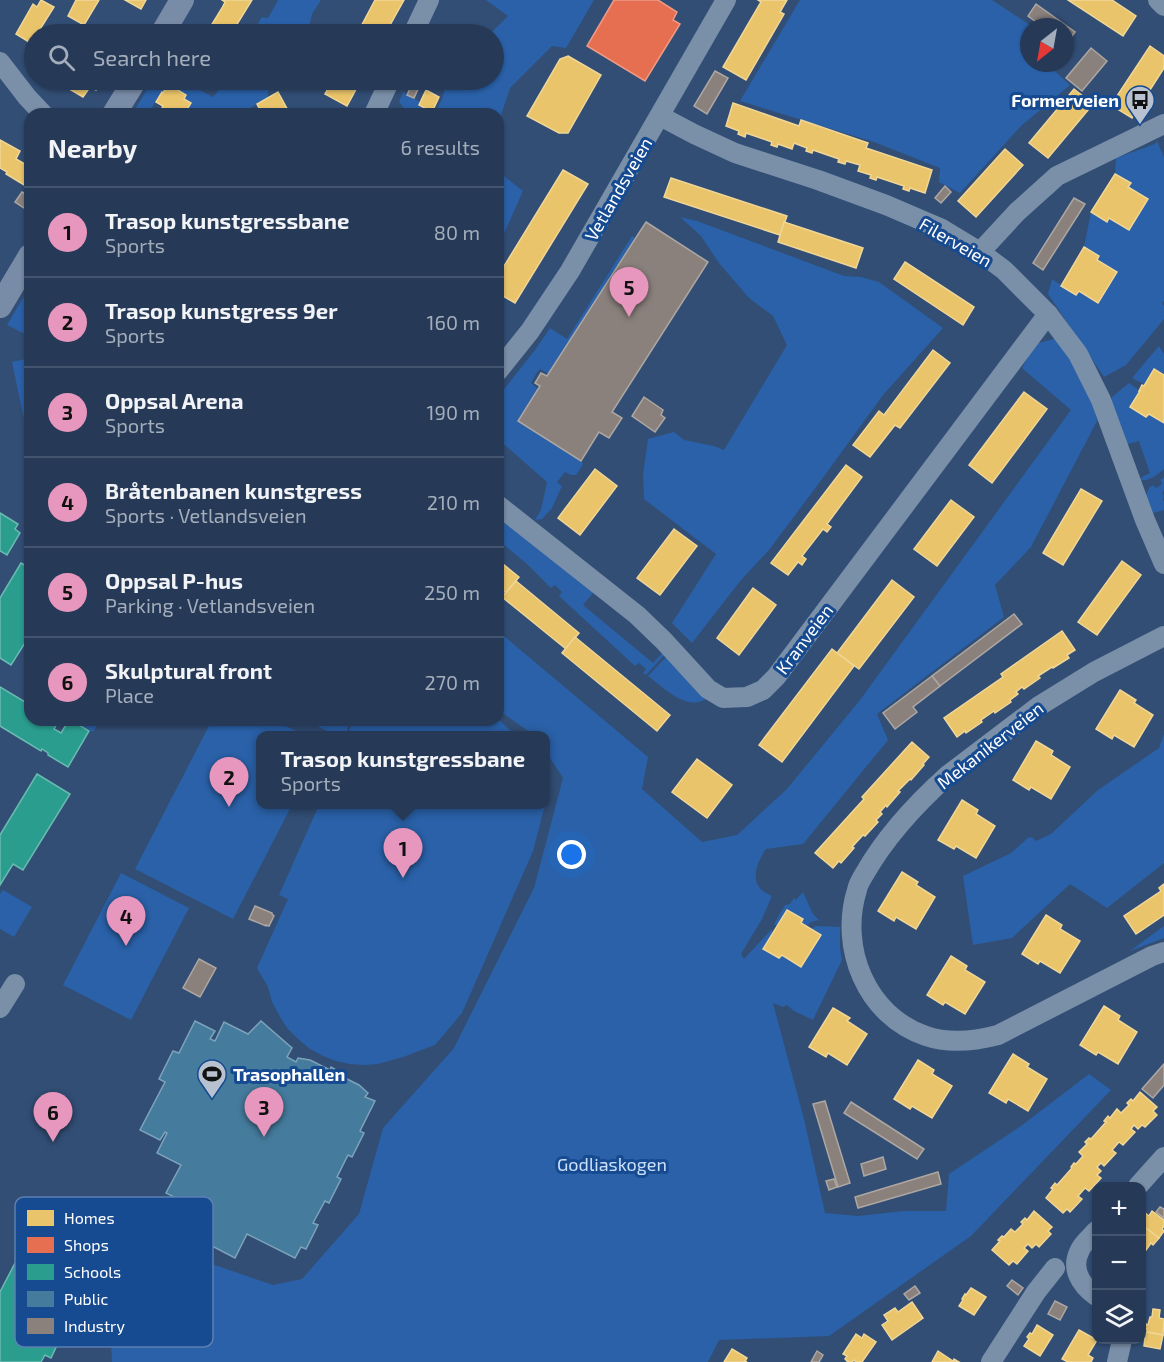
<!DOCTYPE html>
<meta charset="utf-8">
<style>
:root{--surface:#263a58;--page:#324561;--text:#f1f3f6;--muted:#a4adba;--line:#42546e;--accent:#e797bd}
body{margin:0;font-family:"Exo 2",sans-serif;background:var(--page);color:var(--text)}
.controls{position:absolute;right:18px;bottom:18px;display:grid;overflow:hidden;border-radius:12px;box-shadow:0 2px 4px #0004}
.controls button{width:54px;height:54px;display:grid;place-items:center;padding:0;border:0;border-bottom:2px solid var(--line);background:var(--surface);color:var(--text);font:30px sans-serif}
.compass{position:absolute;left:1020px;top:18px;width:54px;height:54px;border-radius:50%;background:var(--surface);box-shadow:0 2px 4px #0004;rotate:211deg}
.you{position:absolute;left:572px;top:855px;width:21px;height:21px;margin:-15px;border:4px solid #fff;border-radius:50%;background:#1a73e8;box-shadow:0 0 0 9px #1a73e833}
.badge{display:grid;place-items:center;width:39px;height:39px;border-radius:50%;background:var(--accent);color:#111;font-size:20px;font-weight:700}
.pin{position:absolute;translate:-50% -50px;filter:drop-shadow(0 2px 3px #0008)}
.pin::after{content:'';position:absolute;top:32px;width:21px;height:18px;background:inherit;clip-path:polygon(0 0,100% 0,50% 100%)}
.popup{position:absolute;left:256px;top:731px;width:294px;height:78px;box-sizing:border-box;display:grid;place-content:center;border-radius:12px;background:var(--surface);filter:drop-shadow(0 2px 4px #0005);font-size:20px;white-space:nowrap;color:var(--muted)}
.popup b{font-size:22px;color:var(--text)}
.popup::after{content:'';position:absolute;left:50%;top:100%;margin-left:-12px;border:12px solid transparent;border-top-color:var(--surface)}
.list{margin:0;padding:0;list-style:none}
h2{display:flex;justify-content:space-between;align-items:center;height:78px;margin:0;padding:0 24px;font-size:26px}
h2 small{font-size:20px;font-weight:400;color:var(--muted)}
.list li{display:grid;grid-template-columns:39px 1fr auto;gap:18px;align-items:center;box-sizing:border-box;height:90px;padding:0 24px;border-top:2px solid var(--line)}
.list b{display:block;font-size:22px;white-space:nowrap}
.list p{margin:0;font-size:20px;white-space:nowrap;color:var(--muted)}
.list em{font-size:20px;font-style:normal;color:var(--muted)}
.icon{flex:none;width:33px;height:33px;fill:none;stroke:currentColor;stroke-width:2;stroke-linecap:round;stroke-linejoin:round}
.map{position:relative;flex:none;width:1164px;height:1362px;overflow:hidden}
.search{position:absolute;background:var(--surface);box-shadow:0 2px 4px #0004;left:24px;top:24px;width:480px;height:66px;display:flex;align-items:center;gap:15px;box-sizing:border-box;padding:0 21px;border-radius:33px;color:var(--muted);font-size:22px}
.panel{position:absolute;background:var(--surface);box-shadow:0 2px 4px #0004;left:24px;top:108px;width:480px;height:618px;border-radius:18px}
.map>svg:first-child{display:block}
</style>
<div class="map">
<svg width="1164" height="1362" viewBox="0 0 1164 1362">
<rect width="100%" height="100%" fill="#324e75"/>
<!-- green -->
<g fill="#2a61a8">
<path d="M278 0H321L312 14 307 34H252L262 17 268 18Z"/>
<path d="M486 0H594L566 48 552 46 510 88 498 124V114H411L407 112 399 102 403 92 420 102 419 106 435 113 442 99 447 82 449 80H494V34H490L508 16Z"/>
<path d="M800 0H992L1033 27H1029V63H1049L1048 65 1070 85 1021 126 960 193 939 182 940 168 874 142 740 101Z"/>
<path d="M153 80H181L213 97 227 80H287L268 91V98L247 110 246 114H189L185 112 191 104 184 99 186 94 169 84 163 93 161 92 148 114H132Z"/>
<path d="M1157 141 1164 157V301L1162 303 1164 306V319L1126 365 1104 377 1048 294 1052 279 1076 295 1079 291 1098 303 1117 272 1097 260 1099 256 1084 247 1091 212 1107 221 1109 218 1129 230 1148 199 1128 187 1130 183 1115 174 1116 158 1155 144Z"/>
<path d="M498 165 499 172 523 191 498 247Z"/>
<path d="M680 217 697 221 844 276 861 277 879 282 943 328 883 395 822 479 769 550 741 580 692 643 672 623 716 554 644 499 643 475 648 439 674 432 684 440 714 446 724 450 787 345 773 316 749 298 719 263 701 236Z"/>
<path d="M632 236 635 238 549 374 540 369 536 374 531 383 538 389 583 464 576 475H571L565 472 557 482 562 486 552 508 542 519 535 520 541 510 547 482 498 439V397L535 350 550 328 567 339Z"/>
<path d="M30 286V332L25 334 7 325Z"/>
<path d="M1058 338 1092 389 1097 421 1031 547 995 585 1004 617 877 714 888 740 803 844 766 849C758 860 749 881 763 891 765 893 769 894 772 896L762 919 741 954 744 959 771 930 773 932 763 949 779 958 782 955 801 967 820 935 811 929 816 926 840 927V948L842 960 813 1020 794 1011 787 1005 783 1007 773 1003 804 1119 825 1213 858 1216 904 1211H946L949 1174 1021 1126 1089 1074 1111 1090 971 1236 829 1336 719 1340 708 1362H112L108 1279H148L173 1247 209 1263 273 1285 302 1279 359 1214 383 1128 454 1048 534 888 563 778 546 752V736L534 735 498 710V631L648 757 642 789 702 842 737 835 787 789 860 700 1071 410 1022 368 1035 344Z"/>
<path d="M1159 346 1164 354V374L1154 368 1144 384 1132 378Z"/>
<path d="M30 358V448L12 362Z"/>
<path d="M1129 383 1140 391 1130 407 1149 413 1164 422V469C1157 475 1148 482 1140 480L1142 477 1150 473 1139 441 1127 444 1111 400 1112 397Z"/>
<path d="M1164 477V490L1162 494 1164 495 1163 500 1164 501V510L1153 513 1146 495 1149 488 1153 485 1156 488 1161 485 1162 483 1160 480Z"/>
<path d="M498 513 594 592 583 605 653 663 664 651 666 653 646 675 643 673 646 669 639 663 635 666 559 596 562 592 555 585 551 588 527 564 498 540Z"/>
<path d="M669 654 707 698C688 713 663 687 648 676Z"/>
<path d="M498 719 515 735H347L353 722 363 725 366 720Z"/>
<path d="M73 720H100L93 732Z"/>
<path d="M212 720H274L304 735 260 736V804L292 805 233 919 135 869Z"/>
<path d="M306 720H351L345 735H335Z"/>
<path d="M1164 734V863L1107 908 1070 884 1012 938 973 945 963 876 1011 853 1029 837 1033 838 1036 841 1051 834 1098 790 1159 748Z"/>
<path d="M319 805H545L533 851 462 1013 435 1045 403 1057 378 1064 364 1065 350 1064 336 1061 323 1056 310 1049 298 1039 287 1028 279 1015 272 1002 268 987 257 968 288 899 279 895Z"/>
<path d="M121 873 189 908 131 1020 63 985Z"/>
<path d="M3 890 32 907 14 937 0 929V894Z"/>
<path d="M803 892 813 914 819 920 811 922 807 926 801 923 803 919 787 910 777 926 774 924 785 905 790 904 794 898 796 900Z"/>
<path d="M1164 926V938L1130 951Z"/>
</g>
<!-- homes -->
<g fill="#e9c46a" stroke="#f0d697" stroke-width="1.5">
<path d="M41 0 54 7 37 34H34V39L32 44 16 34 33 4 37 7Z"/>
<path d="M76 0H99L84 25 68 16Z"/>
<path d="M125 0H146L141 9Z"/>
<path d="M222 0H252L231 34H206L222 8 225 2Z"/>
<path d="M375 0H404L385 34H357Z"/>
<path d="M758 0H787L780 12 784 14 746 80 723 67 761 2Z"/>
<path d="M1068 0H1112L1136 16 1123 36Z"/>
<path d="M1150 46 1164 56V68L1132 118 1111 105Z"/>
<path d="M568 56 601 75 568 133H559L527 116 560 59Z"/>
<path d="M54 80H103L96 90 90 87 83 97Z"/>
<path d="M333 80H361L347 106 325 94Z"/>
<path d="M168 84 186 95 184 99 191 103 184 114H159L163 106 156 102 162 92 163 93Z"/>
<path d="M1074 89 1093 104 1048 158 1029 143Z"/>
<path d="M426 90 439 97 432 112 419 105Z"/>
<path d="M278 92 290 114H256L255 113 260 110 257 104Z"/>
<path d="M733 103 799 126 801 120 868 143 866 148 932 170 925 193 910 188 909 191 903 189 904 186 877 177 876 180 870 178 871 175 858 171 860 165 846 161 845 164 838 162 839 159 813 150 812 153 806 151 807 148 794 143 792 149 778 144 777 147 771 145 772 142 746 133 745 137 738 134 739 131 726 126Z"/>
<path d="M0 140 20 151 16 159 30 167 29 188 6 174 7 172 0 168Z"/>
<path d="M1005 149 1023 165 976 217 958 201Z"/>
<path d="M563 170 588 184 515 303 498 293V276Z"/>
<path d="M1115 174 1131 183 1128 187 1148 199 1129 230 1109 218 1107 222 1091 212Z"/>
<path d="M671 178 787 216 780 235 664 197Z"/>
<path d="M784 222 863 248 856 268 778 242Z"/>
<path d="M1084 247 1099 256 1097 260 1117 272 1098 303 1079 291 1076 295 1061 286Z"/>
<path d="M905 262 974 307 963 325 894 279Z"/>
<path d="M933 350 950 363 900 428 895 425 870 457 853 445 879 411 884 415Z"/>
<path d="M1154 369 1164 375V423L1149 414 1146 417 1130 407 1140 391H1139L1142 385 1144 386Z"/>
<path d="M1024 392 1047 409 992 483 969 465Z"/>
<path d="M846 465 862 477 827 524 831 527 827 532 823 529 802 556 806 559 802 565 798 562 788 575 771 563Z"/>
<path d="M595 469 617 486 580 535 558 518Z"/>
<path d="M1081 489 1102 501 1063 565 1043 553Z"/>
<path d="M951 500 974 517 937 566 914 549Z"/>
<path d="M674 529 697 546 660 595 637 578Z"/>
<path d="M498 560 519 577 506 593 498 586Z"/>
<path d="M1122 561 1141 575 1097 635 1078 622Z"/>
<path d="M892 580 914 597 859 669 837 653Z"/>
<path d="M516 581 579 633 566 649 502 597Z"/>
<path d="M753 588 776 605 739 655 717 638Z"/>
<path d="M1062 631 1075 650 1067 655 1069 658 1053 668 1052 667 1038 676 1040 678 1024 689 1022 687 1016 692 1018 694 1010 700 1011 702 995 713 994 711 981 720 982 722 966 733 965 731 957 737 944 718 1003 677 1001 674Z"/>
<path d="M575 637 670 715 657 731 562 653Z"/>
<path d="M832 649 854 666 782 762 759 745Z"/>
<path d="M1120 690 1136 700 1134 703 1153 715 1134 747 1114 735 1112 739 1096 729Z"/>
<path d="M1036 741 1053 751 1051 755 1070 767 1051 799 1031 787 1029 790 1013 780Z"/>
<path d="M912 742 929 757 923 764 924 765 911 780 910 779 898 791 900 792 887 807 886 805 880 812 882 814 876 820 878 822 865 836 863 835 852 847 854 848 841 863 839 861 833 868 815 853 864 799 862 797Z"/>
<path d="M697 759 732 785 707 818 672 792Z"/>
<path d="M962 800 978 810 976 814 995 826 976 858 956 846 954 849 938 840Z"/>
<path d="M902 872 918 882 916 885 935 897 916 929 896 917 894 921 878 911Z"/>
<path d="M1164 884V915L1136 934 1124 916 1161 891 1159 888Z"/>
<path d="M787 910 803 919 801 923 821 935 801 967 782 955 779 958 763 949Z"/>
<path d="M1046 915 1062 925 1060 929 1080 941 1060 973 1040 961 1038 964 1022 954Z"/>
<path d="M951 956 967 966 965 970 985 982 965 1014 945 1002 943 1005 927 995Z"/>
<path d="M1104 1006 1120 1016 1118 1020 1137 1032 1118 1064 1098 1052 1096 1055 1080 1045Z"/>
<path d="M833 1008 850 1018 847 1021 867 1034 847 1065 828 1053 826 1057 809 1047Z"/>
<path d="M1013 1054 1029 1064 1027 1067 1047 1079 1028 1111 1008 1099 1006 1103 989 1093Z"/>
<path d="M918 1060 934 1070 932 1074 952 1086 932 1118 912 1106 910 1109 894 1099Z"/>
<path d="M1140 1092 1157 1107 1153 1111 1157 1115 1145 1127 1142 1125 1138 1129 1134 1125 1131 1129 1135 1132 1123 1145 1119 1142 1112 1150 1116 1153 1104 1166 1101 1163 1097 1167 1101 1171 1097 1175 1101 1178 1089 1191 1085 1188 1078 1196 1082 1199 1070 1212 1067 1209 1063 1213 1046 1198 1053 1189 1051 1188 1055 1183 1057 1185 1072 1168 1071 1167 1074 1163 1076 1164 1083 1156 1079 1152 1087 1144 1085 1142 1089 1138 1091 1139 1106 1122 1104 1121 1108 1116 1110 1118 1117 1109 1121 1113 1129 1105 1127 1103 1131 1099 1133 1101Z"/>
<path d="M1034 1211 1052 1227 1048 1231 1051 1234 1039 1247 1036 1244 1032 1248 1028 1244 1024 1248 1028 1251 1017 1264 1013 1261 1009 1265 992 1250 1000 1241 998 1240 1002 1236 1004 1237 1011 1229 1015 1232 1023 1224 1021 1222 1025 1218 1027 1220Z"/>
<path d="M1152 1211 1164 1220V1226L1162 1229 1164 1231 1159 1238 1142 1225 1145 1221 1142 1219V1215L1144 1212 1149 1216Z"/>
<path d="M1142 1225 1159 1238 1153 1245 1151 1243 1146 1250 1142 1246Z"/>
<path d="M971 1288 986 1297 974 1315 959 1306 963 1300 962 1299 965 1294 966 1295Z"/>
<path d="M912 1302 923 1318 892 1340 882 1325 888 1321 884 1315 895 1308 898 1312Z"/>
<path d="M1153 1309 1160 1310 1159 1318 1164 1319 1163 1335 1147 1332V1329H1145L1146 1324 1148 1325 1150 1317H1152Z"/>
<path d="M1037 1325 1053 1335 1040 1356 1024 1346 1029 1339 1027 1337 1030 1333 1032 1334Z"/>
<path d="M1079 1330 1097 1340 1088 1355 1093 1358 1091 1362H1068L1062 1359Z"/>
<path d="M1147 1332 1163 1335 1160 1349 1144 1346 1145 1338 1143 1337 1144 1333H1146Z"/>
<path d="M856 1334 862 1338 864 1334 876 1342 862 1362H856L854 1360 852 1362H848L845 1359 847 1356 843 1354Z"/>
<path d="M732 1349 747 1358 745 1361 747 1362H724Z"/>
<path d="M938 1351 953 1361 954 1359 959 1362H932Z"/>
</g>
<!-- shops -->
<path fill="#e76f51" stroke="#ee9a85" stroke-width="1.5" d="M614 0H658L677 12 673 20 680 24 645 81 587 46Z"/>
<!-- schools -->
<g fill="#2a9d8f" stroke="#6abab1" stroke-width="1.5">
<path d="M0 513 18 524 15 529 20 533 7 555 0 551Z"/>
<path d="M21 563 30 568V635L11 665 0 658V598Z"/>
<path d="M0 687 30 705V720H55L58 722 54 729 61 733 69 720H71L89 731 68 767 48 755V753L42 749 41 751 0 726Z"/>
<path d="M37 774 70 794 23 870 13 864 0 885V835Z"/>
<path d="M46 1212 64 1222V1220L84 1229 68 1261 91 1273 51 1358 45 1355 41 1362H0V1292L27 1240 48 1251 56 1237 38 1227Z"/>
</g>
<!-- public -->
<path fill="#457b9d" stroke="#7da3ba" stroke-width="1.5" d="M195 1021 215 1031 210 1039 215 1041 224 1022 248 1034 261 1021 292 1048 287 1057 296 1062 298 1058 310 1060 330 1070 331 1067 340 1072 339 1075 359 1085 368 1093 365 1097 375 1101 360 1131 364 1133 352 1157 348 1155 337 1177 341 1179 329 1203 325 1201 313 1223 318 1225 306 1249 301 1247 295 1258 247 1234 235 1258 183 1231 192 1213 175 1205 178 1199 166 1193 181 1165 157 1153 167 1133 165 1132 160 1140 140 1130 165 1082 159 1079 173 1051 179 1053Z"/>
<!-- industry -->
<g fill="#8a817c" stroke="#ada7a3" stroke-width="1.5">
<path d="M1036 4 1075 32 1066 44 1065 43V27H1043L1028 16Z"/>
<path d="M1091 48 1107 61 1082 91 1066 78Z"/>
<path d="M715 71 728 78 707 114 694 106Z"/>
<path d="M413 82 420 85 414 98 407 95Z"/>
<path d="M945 186 951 192 941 203 935 198Z"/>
<path d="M22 192 30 197V205L27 210 15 202Z"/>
<path d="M1074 198 1085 204 1043 270 1033 263Z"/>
<path d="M646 222 708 262 612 412 622 418 609 438 599 432 581 461 518 421 540 386 535 383 541 373 547 376Z"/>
<path d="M644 397 663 410 661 415 665 418 655 432 632 416Z"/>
<path d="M1014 614 1022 624 940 686 932 676Z"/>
<path d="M932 676 940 686 913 707 917 712 895 729 883 713Z"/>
<path d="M255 906 272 913V914L274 916 269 926 266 925V926L249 919Z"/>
<path d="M199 959 216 968 200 997 183 988Z"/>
<path d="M1164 1064V1085L1153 1098 1142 1089Z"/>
<path d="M825 1101 850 1183 838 1187 813 1104Z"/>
<path d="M851 1102 924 1149 917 1159 844 1113Z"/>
<path d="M883 1157 886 1169 864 1176 861 1164Z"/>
<path d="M938 1172 941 1184 858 1208 855 1197Z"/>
<path d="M834 1179 837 1187 829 1190 826 1181Z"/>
<path d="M1160 1207 1164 1209V1218L1156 1212Z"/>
<path d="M1012 1280 1023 1288 1018 1295 1007 1286Z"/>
<path d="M915 1286 920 1293 909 1300 904 1294Z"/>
<path d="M1055 1301 1067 1307 1060 1320 1048 1314Z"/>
<path d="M817 1351 823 1355 819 1362H811Z"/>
</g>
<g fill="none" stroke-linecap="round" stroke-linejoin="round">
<!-- minor -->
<g stroke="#7a8fa8" stroke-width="20">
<path d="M1158 0 1164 6"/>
<path d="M413 34 429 0"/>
<path d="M0 62 27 97 43 114"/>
<path d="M374 114 390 80"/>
<path d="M660 116 694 134 735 153 818 180 886 205 942 229 980 252 1004 270 1048 314 1078 354 1101 400 1145 520 1164 564"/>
<path d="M980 252 1017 212 1057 176 1164 124"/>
<path d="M498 371 530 331 570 271 726 0"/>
<path d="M498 505 637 615 664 641 708 689 723 698 747 697 763 690 776 677 1048 314"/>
<path d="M1164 636 1094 672 1039 706 948 775C918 802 885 838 865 873 862 878 858 884 857 890 839 947 866 1016 926 1036 949 1044 975 1041 998 1035L1152 956 1164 952"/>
<path d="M0 1008 15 984"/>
<path d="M1138 1186 1164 1157"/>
<path d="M1096 1231C1091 1237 1083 1243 1080 1250 1070 1269 1081 1285 1096 1296"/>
<path d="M991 1362 1036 1292 1055 1268"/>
<path d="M1117 1362 1122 1340"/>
</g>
<!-- major -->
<g stroke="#798ca7" stroke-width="24">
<path d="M162 34 182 0"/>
<path d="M114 114 135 80"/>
<path d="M0 306 30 256"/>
</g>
</g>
<!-- icons -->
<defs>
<g id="bus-pin" transform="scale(1.5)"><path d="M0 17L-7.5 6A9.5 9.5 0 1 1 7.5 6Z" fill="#b7c1cf" stroke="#164a91"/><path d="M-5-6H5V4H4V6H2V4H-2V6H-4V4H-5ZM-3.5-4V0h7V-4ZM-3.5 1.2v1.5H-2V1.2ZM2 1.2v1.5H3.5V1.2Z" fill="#111"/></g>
<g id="stadium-pin" transform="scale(1.5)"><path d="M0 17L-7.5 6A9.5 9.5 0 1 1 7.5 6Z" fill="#b7c1cf" stroke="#164a91"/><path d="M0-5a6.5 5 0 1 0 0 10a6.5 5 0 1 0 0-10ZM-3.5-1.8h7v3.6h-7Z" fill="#111"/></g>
</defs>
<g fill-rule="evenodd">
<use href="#bus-pin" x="1140" y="100"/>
<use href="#stadium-pin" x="212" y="1074"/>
</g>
<g text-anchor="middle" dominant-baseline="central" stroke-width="6" stroke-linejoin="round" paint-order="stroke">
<!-- poi labels -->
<g font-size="18" font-weight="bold" fill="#fff" stroke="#164a91" text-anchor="end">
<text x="1119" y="100">Formerveien</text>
<text x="233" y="1074" text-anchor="start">Trasophallen</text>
</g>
<!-- street labels -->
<g font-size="18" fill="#fff" stroke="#164a91">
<text transform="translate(618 189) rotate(-60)">Vetlandsveien</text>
<text transform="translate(956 242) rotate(30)">Filerveien</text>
<text transform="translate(804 639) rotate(-53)">Kranveien</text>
<text transform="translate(990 745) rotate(-38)">Mekanikerveien</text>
</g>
<!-- park labels -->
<g font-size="18" fill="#cbe0fb" stroke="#164a91">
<text x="612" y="1164">Godliaskogen</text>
</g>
</g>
<!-- legend -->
<rect x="15" y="1197" width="198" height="150" rx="9" fill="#164a91" stroke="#5c80b2" stroke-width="1.5"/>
<rect x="27" y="1210" width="27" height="16" fill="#e9c46a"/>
<rect x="27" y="1237" width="27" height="16" fill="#e76f51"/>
<rect x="27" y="1264" width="27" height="16" fill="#2a9d8f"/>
<rect x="27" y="1291" width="27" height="16" fill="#457b9d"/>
<rect x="27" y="1318" width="27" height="16" fill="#8a817c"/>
<g font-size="16" fill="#fff">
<text x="64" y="1224">Homes</text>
<text x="64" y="1251">Shops</text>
<text x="64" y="1278">Schools</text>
<text x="64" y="1305">Public</text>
<text x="64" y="1332">Industry</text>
</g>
</svg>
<div class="controls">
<button>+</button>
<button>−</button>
<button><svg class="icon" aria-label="layers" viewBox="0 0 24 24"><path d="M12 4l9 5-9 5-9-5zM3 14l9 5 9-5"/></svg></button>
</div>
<svg class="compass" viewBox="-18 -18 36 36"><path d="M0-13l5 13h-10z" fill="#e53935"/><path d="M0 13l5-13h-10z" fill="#a4adba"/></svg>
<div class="you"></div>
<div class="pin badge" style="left:403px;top:878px">1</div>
<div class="popup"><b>Trasop kunstgressbane</b>Sports</div>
<div class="pin badge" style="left:229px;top:807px">2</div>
<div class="pin badge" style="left:264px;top:1137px">3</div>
<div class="pin badge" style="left:126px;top:946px">4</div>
<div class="pin badge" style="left:629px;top:317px">5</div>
<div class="pin badge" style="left:53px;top:1142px">6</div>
<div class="search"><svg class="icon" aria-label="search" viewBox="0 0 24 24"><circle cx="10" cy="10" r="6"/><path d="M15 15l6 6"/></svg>Search here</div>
<section class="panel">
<h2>Nearby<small>6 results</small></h2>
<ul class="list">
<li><span class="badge">1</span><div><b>Trasop kunstgressbane</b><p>Sports</p></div><em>80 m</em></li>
<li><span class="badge">2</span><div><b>Trasop kunstgress 9er</b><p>Sports</p></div><em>160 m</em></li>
<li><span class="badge">3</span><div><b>Oppsal Arena</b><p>Sports</p></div><em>190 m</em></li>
<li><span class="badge">4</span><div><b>Bråtenbanen kunstgress</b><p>Sports · Vetlandsveien</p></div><em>210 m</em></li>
<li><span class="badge">5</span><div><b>Oppsal P-hus</b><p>Parking · Vetlandsveien</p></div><em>250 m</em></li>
<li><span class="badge">6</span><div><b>Skulptural front</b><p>Place</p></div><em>270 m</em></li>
</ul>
</section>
</div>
